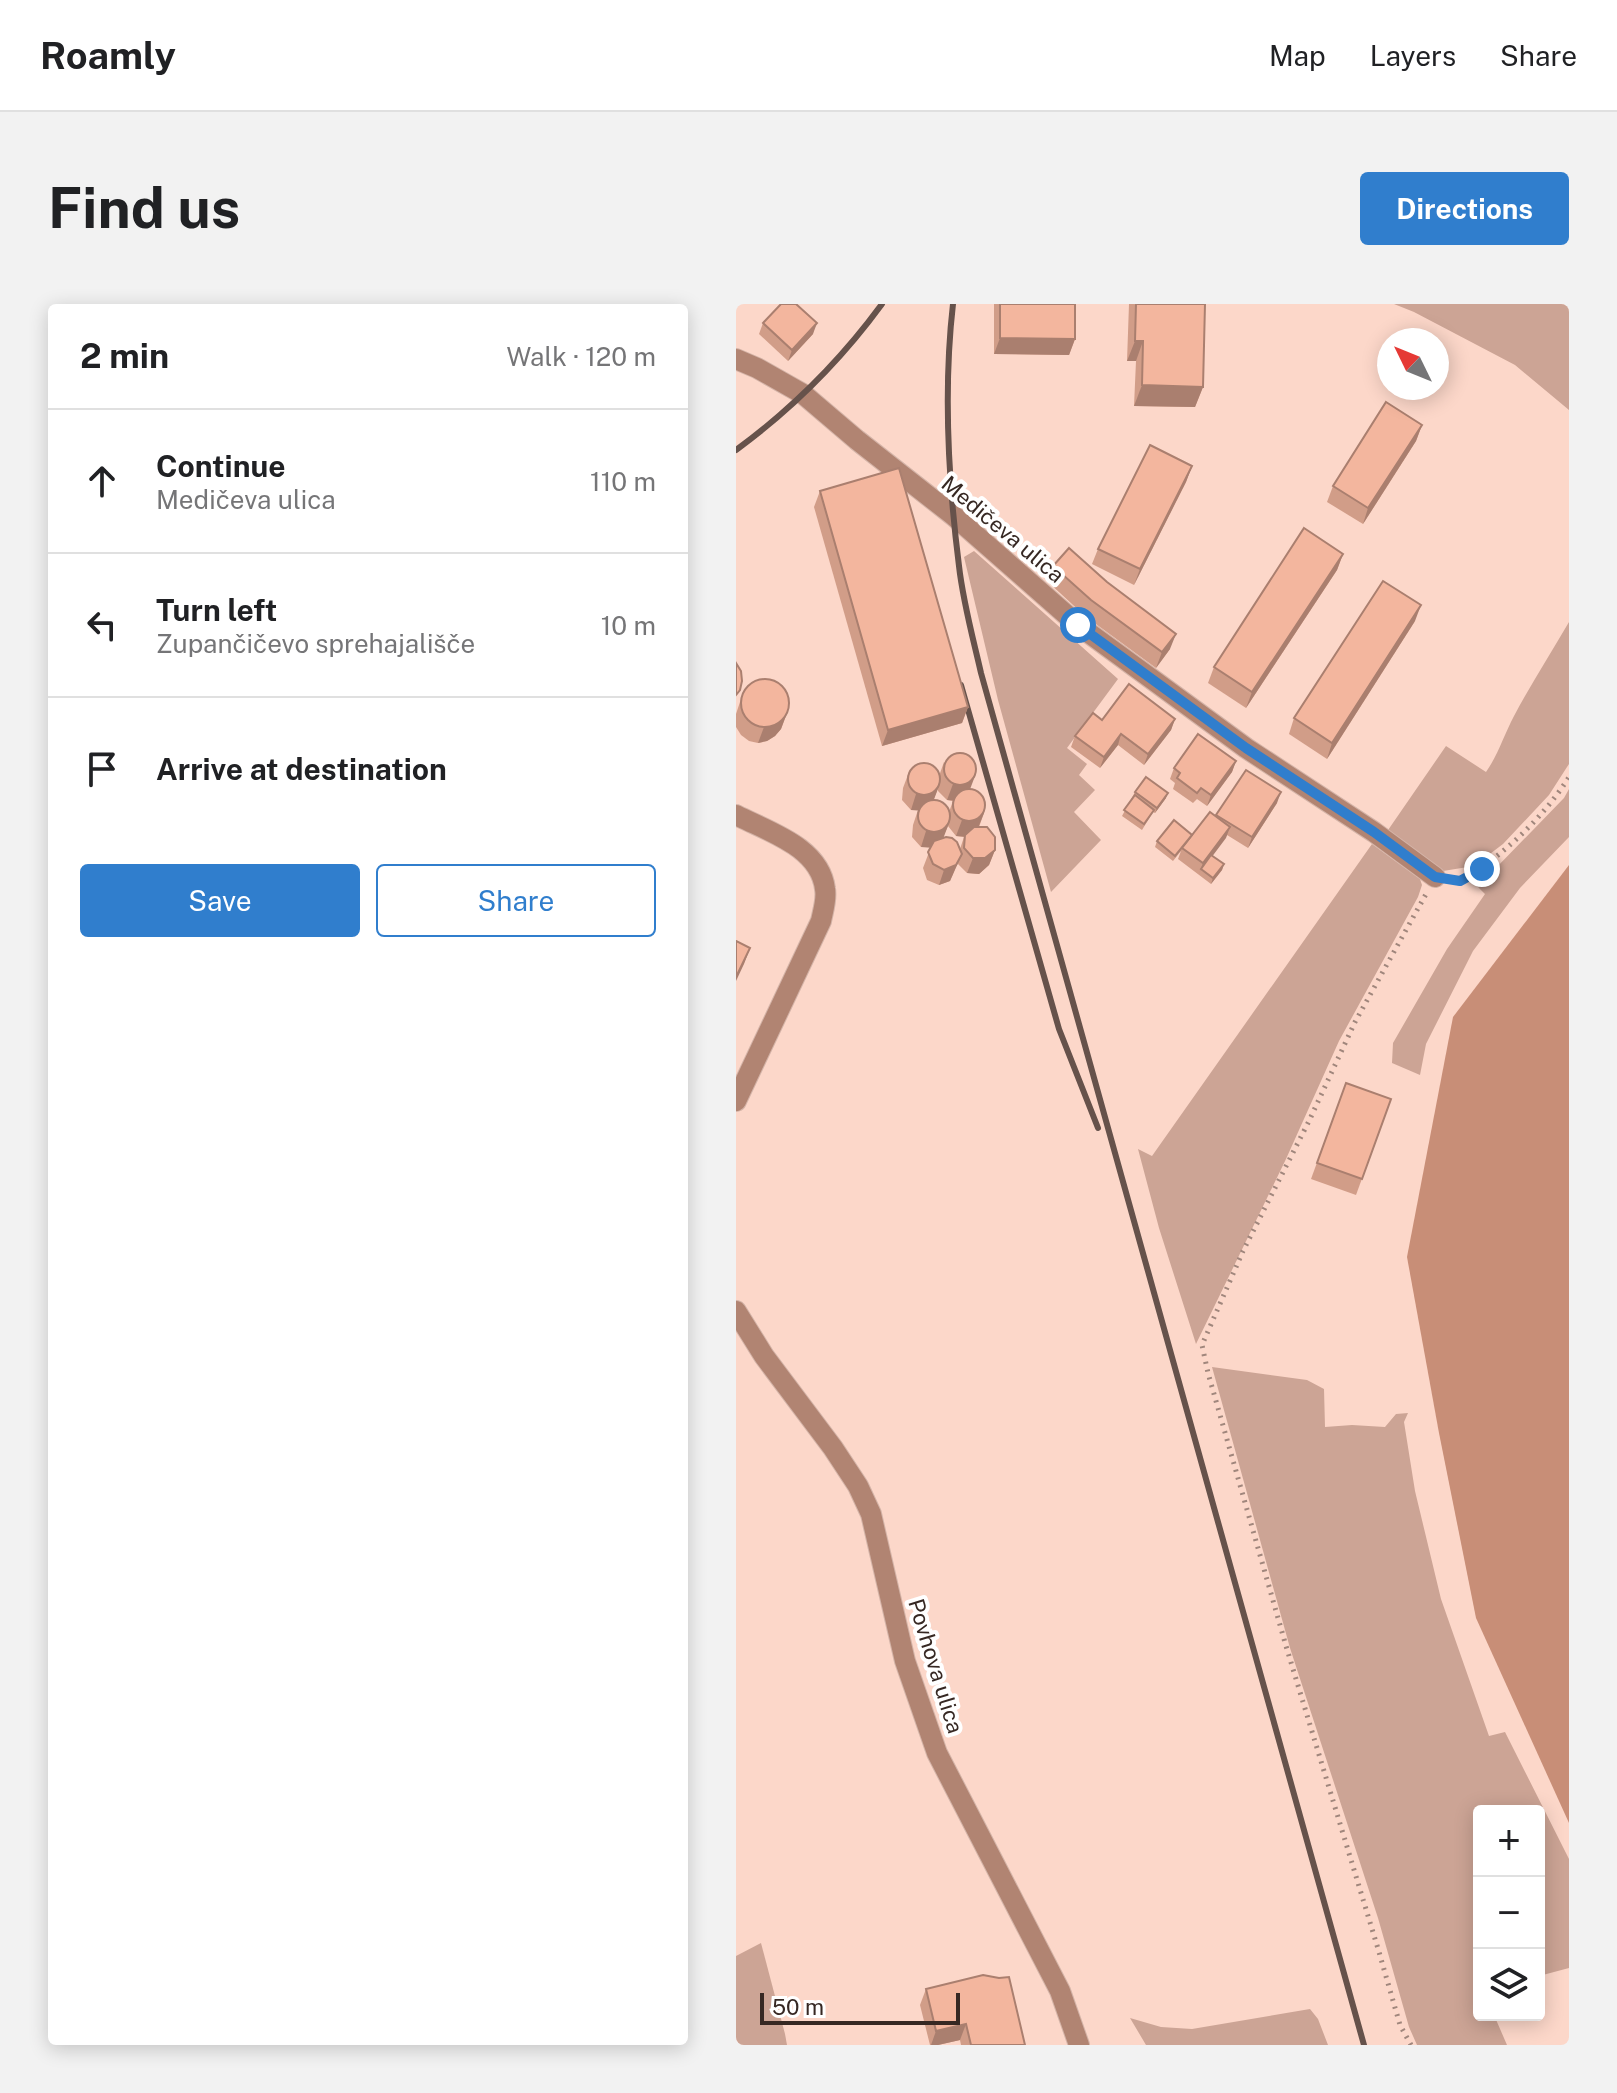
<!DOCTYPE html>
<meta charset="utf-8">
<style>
:root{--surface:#fff;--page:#f2f2f2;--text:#202124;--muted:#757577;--line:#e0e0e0;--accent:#307ecd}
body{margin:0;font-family:"Public Sans",sans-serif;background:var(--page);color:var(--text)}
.controls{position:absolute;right:24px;bottom:24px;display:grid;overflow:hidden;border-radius:8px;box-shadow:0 4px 20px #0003}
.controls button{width:72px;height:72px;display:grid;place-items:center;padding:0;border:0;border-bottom:2px solid var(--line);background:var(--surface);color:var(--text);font:40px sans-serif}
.compass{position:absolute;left:641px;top:24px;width:72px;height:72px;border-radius:50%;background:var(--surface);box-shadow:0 4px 20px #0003;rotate:313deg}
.scale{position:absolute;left:24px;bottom:20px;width:200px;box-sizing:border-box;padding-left:8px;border:4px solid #362823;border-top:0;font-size:22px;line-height:28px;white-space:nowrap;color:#362823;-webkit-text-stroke:6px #fff;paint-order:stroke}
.stop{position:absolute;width:24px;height:24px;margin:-18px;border:6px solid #307ecd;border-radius:50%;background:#fff}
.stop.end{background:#307ecd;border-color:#fff;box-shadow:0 2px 8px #0008}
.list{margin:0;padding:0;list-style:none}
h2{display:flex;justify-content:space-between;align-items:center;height:104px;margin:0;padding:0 32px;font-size:34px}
h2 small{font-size:26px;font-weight:400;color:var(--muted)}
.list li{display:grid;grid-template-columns:52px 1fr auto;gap:24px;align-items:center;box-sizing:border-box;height:144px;padding:0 32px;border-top:2px solid var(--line)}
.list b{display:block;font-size:30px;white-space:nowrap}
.list p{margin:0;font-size:26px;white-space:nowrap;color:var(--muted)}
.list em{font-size:26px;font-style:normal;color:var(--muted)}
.actions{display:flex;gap:16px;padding:24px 32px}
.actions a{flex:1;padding:18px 0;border:2px solid var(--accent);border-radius:8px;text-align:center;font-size:28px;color:var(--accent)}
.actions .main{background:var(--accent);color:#fff}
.icon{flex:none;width:44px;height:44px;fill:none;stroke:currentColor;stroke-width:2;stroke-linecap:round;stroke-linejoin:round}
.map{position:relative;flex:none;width:833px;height:1741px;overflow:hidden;border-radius:8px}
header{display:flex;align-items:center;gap:48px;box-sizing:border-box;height:112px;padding:0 40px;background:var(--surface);border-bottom:2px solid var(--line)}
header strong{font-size:38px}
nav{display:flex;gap:44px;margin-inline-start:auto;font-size:28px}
.intro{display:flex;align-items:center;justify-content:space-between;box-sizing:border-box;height:192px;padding:0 48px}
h1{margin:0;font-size:56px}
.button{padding:20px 36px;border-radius:8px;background:var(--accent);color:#fff;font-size:28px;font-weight:700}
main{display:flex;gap:48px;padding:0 48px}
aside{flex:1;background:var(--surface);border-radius:8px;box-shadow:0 4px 20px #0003}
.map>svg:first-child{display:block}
</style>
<header>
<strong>Roamly</strong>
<nav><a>Map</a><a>Layers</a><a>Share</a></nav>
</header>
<div class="intro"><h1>Find us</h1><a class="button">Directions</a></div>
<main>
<aside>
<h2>2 min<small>Walk · 120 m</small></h2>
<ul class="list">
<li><svg class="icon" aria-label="ahead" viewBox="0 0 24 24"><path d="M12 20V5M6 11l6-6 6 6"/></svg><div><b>Continue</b><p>Medičeva ulica</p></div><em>110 m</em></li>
<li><svg class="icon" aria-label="left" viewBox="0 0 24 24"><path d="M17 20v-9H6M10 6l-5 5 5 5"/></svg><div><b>Turn left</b><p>Zupančičevo sprehajališče</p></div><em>10 m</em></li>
<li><svg class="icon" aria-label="arrive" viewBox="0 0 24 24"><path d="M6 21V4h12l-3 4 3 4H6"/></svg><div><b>Arrive at destination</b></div></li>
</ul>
<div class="actions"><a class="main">Save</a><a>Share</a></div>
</aside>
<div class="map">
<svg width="833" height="1741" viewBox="0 0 833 1741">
<rect width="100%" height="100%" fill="#fcd7c9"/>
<!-- green -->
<g fill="#cca495">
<path d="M658 0H833V106L779 61 678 8Z"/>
<path d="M238 247 382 375 331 444 351 460 343 471 359 486 338 508 365 536 315 588 262 396 228 253Z"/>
<path d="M833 318V460L831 463 813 491 767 540 738 562 707 567 650 529 710 442 750 468C762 451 768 431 778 412 795 380 815 349 833 318Z"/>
<path d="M833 485V533L784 584 737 647 690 740 684 771 656 759 657 739 711 645 749 590 740 581 758 566 828 494Z"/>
<path d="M636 540 684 575 686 581 682 593 603 737 550 855 460 1040 423 924 402 845 416 852Z"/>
<path d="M476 1063 571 1076 588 1085 589 1123 616 1121 649 1123 660 1110 672 1109 668 1118 679 1187 705 1295 753 1432 769 1428 833 1555V1664L803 1672V1507H743V1711H758L771 1741H681L673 1723 642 1614 554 1344Z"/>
<path d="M25 1639 49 1730 51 1741H0V1652Z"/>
<path d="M574 1705 582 1715 592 1741H410L394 1714 425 1723 456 1725Z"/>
</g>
<!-- water -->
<path fill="#c88e77" d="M833 561V1519L740 1314 703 1129 671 953 717 713Z"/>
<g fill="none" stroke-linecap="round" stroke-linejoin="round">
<!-- minor casing -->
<g stroke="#d4b4a8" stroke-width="22">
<g id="minor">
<path d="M0 55 21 64 67 90 121 136 218 212 342 321 510 444 638 528 699 573"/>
<path d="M0 511C33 528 84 543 89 585 91 595 87 607 85 617L0 797"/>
<path d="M0 1007 28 1052 97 1144 122 1182 135 1210 169 1357 201 1449 324 1687 343 1741"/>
</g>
</g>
<!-- path -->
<g stroke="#a0867c" stroke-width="5" stroke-dasharray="2 6" stroke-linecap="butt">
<path d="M721 577H724C765 554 808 513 833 473"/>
<path d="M675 1741 664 1721 643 1648 550 1342 472 1069 466 1041 507 947 573 817 619 718 690 590"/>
</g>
<!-- minor -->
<use href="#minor" stroke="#b18472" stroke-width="20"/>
<!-- rail -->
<g stroke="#66524b" stroke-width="6">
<path d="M217 0C207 87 212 175 223 262 227 298 237 334 245 369L628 1741"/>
<path d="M0 146C56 105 105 56 146 0"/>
<path d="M225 381 323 725 362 824"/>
</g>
</g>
<!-- wall -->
<g fill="#d19d88" fill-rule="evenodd">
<path d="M258 0H339V35L333 51 258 50Z"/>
<path d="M393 0H469L467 83 459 103 398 102 400 57H391Z"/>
<path d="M27 19 77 30 52 57 23 30Z"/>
<path d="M686 121 680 137 627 220 591 198 597 182Z"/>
<path d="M456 162 450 178 398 281 356 260 362 245Z"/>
<path d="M84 187 232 403 226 419 146 442 78 203Z"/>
<path d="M607 250 601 266 510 404 472 379 478 363Z"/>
<path d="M317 262 434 345 420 364 349 312 312 278Z"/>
<path d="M679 317 591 455 553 430 558 414Z"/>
<path d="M7 389 51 409 45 425 39 432 31 437 22 439 13 437 5 431 0 423V410Z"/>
<path d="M439 415 435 426 408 461 382 441 364 464 335 443 339 432 366 416Z"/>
<path d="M500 457 496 468 471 502 461 495 457 499 437 485 439 479 434 475 438 464Z"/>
<path d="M208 458 234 486 248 509 243 523 259 546 253 561 243 570 231 569 222 560V558L214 577 203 581 191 576 187 564 195 543H185L176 533 177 521 182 506H175L166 496 167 484 173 468 203 472ZM202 484V487L211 496 217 497 213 508 197 497ZM212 522 220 532 228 533 224 545 207 533Z"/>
<path d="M399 488 430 494 419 509 417 508 406 526 386 512Z"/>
<path d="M541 499 512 544 491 531 476 552 488 560 486 566 475 580 442 555 445 547 437 557 419 543 421 537 456 531 480 513V511Z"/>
<path d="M610 779 655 795 620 891 575 875Z"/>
<path d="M190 1685 289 1741H225L224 1736 202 1741H194L184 1701Z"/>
</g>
<!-- shaded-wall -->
<g fill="#aa7f6f">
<path d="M81 19 77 30 52 57 56 46Z"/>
<path d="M264 34 339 35 333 51 258 50Z"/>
<path d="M399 37H407L400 57H391Z"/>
<path d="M406 81 467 83 459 103 398 102Z"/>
<path d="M686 121 680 137 627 220 632 204Z"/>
<path d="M456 162 450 178 398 281 404 265Z"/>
<path d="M607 250 601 266 510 404 516 388Z"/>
<path d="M685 301 679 317 591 455 596 439Z"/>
<path d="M440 330 434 345 420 364 426 348Z"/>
<path d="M232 403 226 419 146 442 152 426Z"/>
<path d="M51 409 45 425 39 432 31 437 22 439 28 423Z"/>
<path d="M439 415 435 426 408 461 412 450Z"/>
<path d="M385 430 382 441 364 464 368 453Z"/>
<path d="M500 457 496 468 471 502 475 491Z"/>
<path d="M239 472 233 488 223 497 211 496 217 480Z"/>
<path d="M203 482 197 498 188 507 175 506 180 490Z"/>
<path d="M545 488 541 499 512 544 516 533Z"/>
<path d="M432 489 430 494 419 509 421 504Z"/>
<path d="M248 509 242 524 233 533 220 532 226 516Z"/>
<path d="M213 519 207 535 198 544 185 543 190 527Z"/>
<path d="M494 523 490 534 466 566 465 565 463 570 467 559Z"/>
<path d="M259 546 253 561 243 570 231 569 237 554Z"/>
<path d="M226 550 214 577 203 581 208 566Z"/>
<path d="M488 560 486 566 475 580 477 574Z"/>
<path d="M14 644 8 660 0 677V673Z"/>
<path d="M230 1720 224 1736 202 1741H195L200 1727Z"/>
</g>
<!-- building -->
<g fill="#f3b69e" stroke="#aa7f6f" stroke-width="2">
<path d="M45 0H60L81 19 56 46 27 19Z"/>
<path d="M264 0H339V35L264 34Z"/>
<path d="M400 0H469L467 83 406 81 407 37H399Z"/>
<path d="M650 98 686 121 632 204 597 182Z"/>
<path d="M414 141 456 162 404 265 362 245Z"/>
<path d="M163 164 232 403 152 426 84 187Z"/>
<path d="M568 224 607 250 516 388 478 363Z"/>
<path d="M333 244 371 278 440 330 426 348 355 296 317 262Z"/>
<path d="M647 277 685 301 596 439 558 414Z"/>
<path d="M0 359 5 367 6 377 4 386 0 391Z"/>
<circle cx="29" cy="399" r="24"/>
<path d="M393 380 439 415 412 450 385 430 368 453 339 432 357 409 366 416Z"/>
<path d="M462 430 500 457 475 491 465 484 461 489 441 474 444 469 438 464Z"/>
<circle cx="224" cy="465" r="16"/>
<circle cx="188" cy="475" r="16"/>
<path d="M510 466 545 488 516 533 480 511Z"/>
<path d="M410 473 432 489 421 504 399 488Z"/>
<circle cx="233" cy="501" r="16"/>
<path d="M399 491 418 506 408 520 388 506Z"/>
<circle cx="198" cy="512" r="16"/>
<path d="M474 508 494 523 467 559 446 544Z"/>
<path d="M438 516 456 531 439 552 421 537Z"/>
<path d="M238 523H251L259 533V546L249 554H237L228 544 229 531Z"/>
<path d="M210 533 216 534 221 538 226 550 220 561 208 566 197 560 192 548 198 537Z"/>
<path d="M475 551 488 560 477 574 465 565Z"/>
<path d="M0 637 14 644 0 673Z"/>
<path d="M610 779 655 795 626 875 581 859Z"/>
<path d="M247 1671 263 1674 273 1673 289 1741H235L230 1720 200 1727 190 1685Z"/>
</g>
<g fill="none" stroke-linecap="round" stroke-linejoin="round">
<!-- route -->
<path stroke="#307ecd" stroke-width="10" d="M342 321 510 444 638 528 699 573 724 577 746 565"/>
</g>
<g text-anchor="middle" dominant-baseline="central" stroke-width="8" stroke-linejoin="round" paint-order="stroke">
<!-- street labels -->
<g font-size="22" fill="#362823" stroke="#fff">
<text transform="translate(267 225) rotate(40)">Medičeva ulica</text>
<text transform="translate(200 1362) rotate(73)">Povhova ulica</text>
</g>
</g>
</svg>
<div class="controls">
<button>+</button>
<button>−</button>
<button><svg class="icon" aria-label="layers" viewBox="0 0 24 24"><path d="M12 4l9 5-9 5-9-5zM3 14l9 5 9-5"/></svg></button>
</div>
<svg class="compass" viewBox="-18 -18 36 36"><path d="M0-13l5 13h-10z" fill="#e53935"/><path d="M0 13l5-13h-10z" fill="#757577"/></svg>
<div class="scale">50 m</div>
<div class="stop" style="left:342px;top:321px"></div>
<div class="stop end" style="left:746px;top:565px"></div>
</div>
</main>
